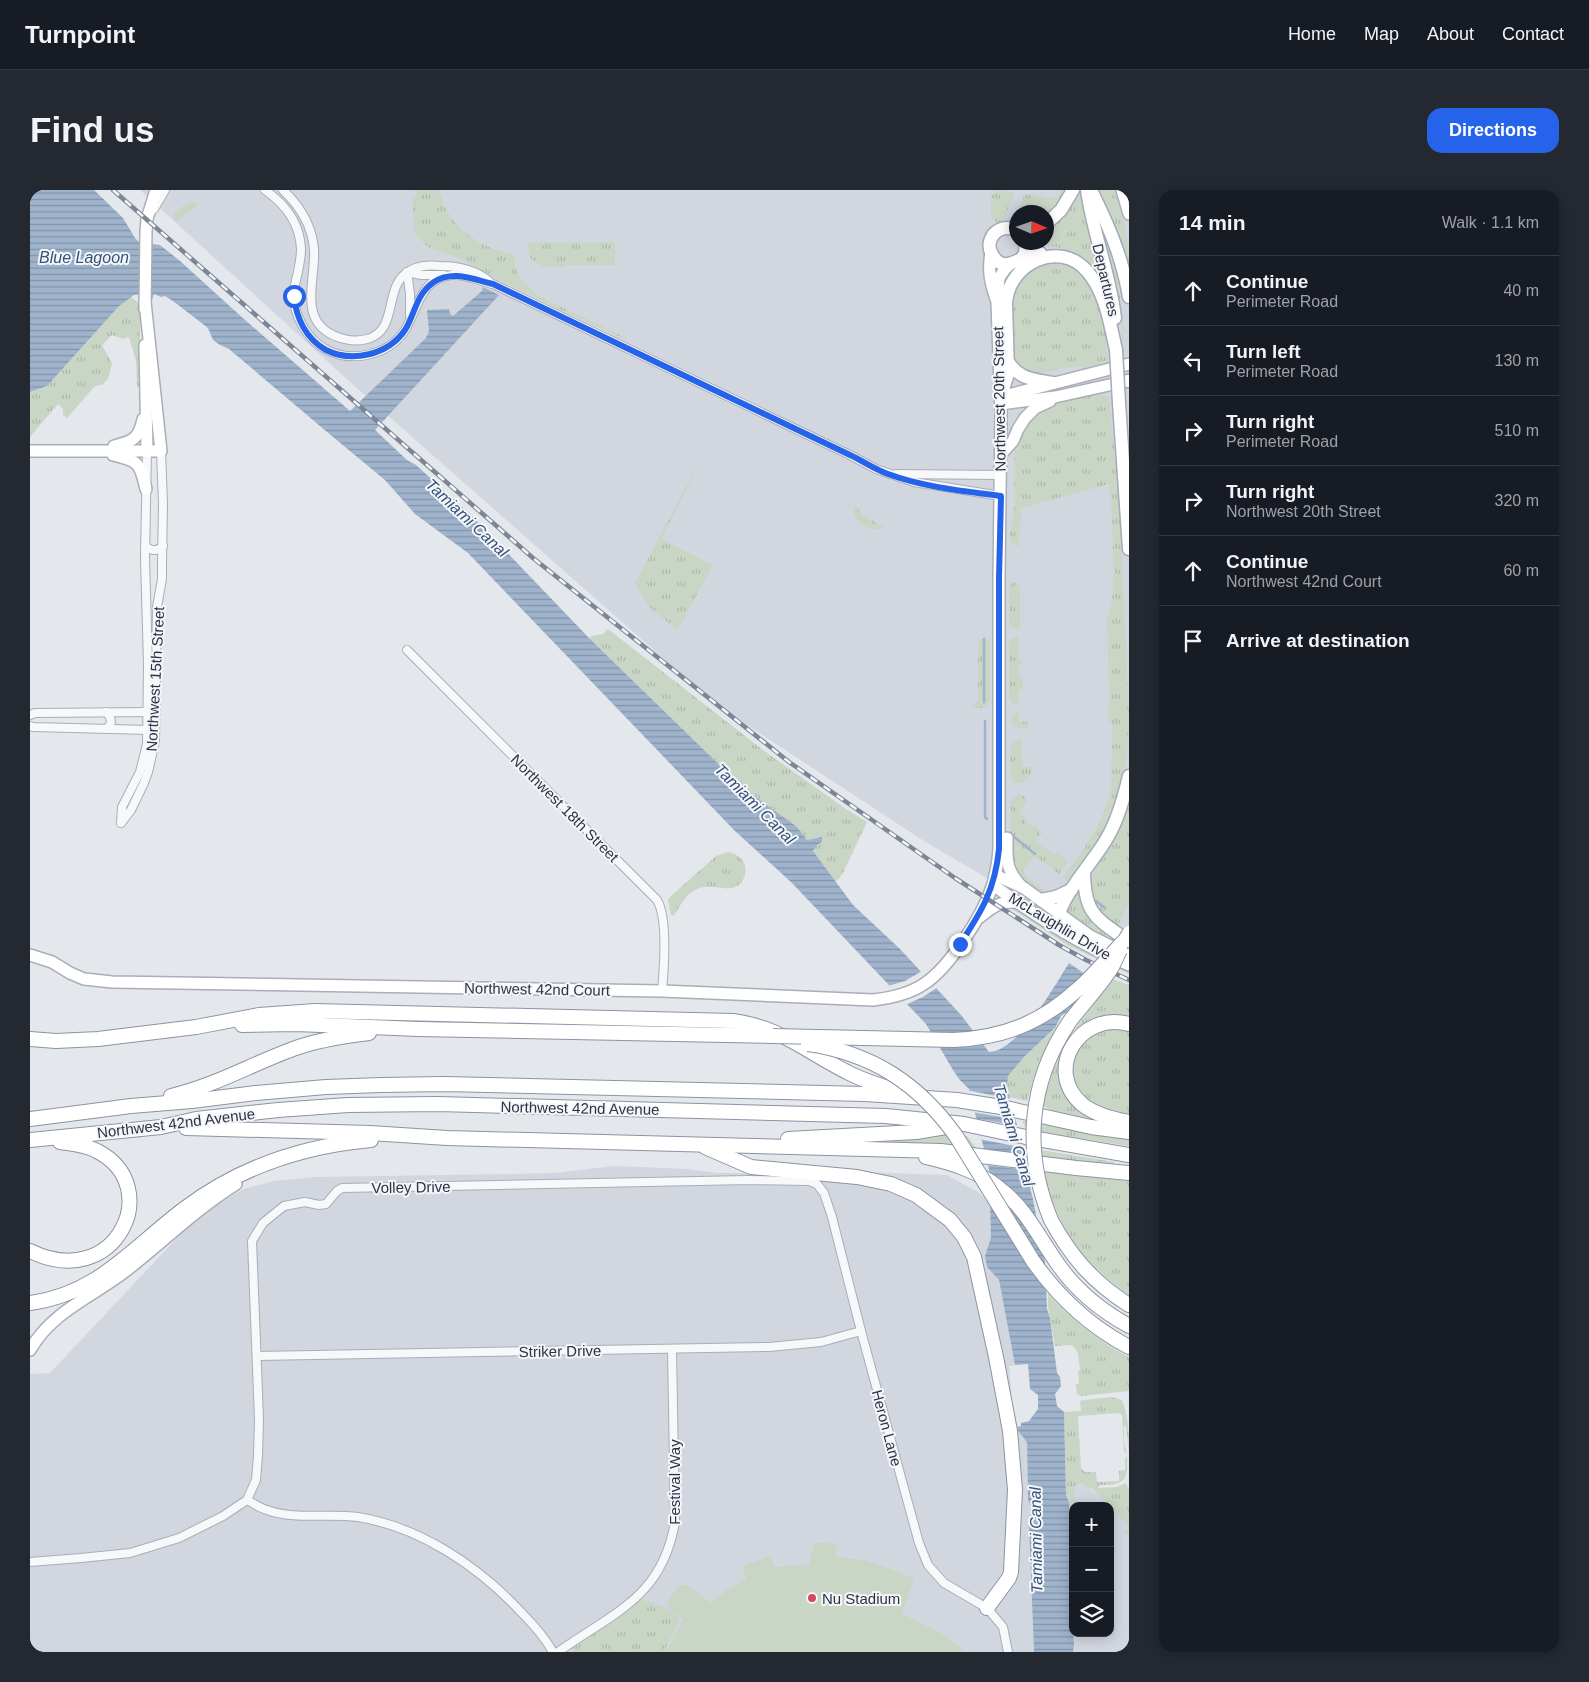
<!DOCTYPE html>
<meta charset="utf-8">
<style>
:root{--surface:#171b24;--page:#242831;--text:#f1f3f6;--muted:#9ea1a6;--line:#363941;--accent:#2563eb}
body{margin:0;font-family:Helvetica,sans-serif;background:var(--page);color:var(--text)}
.controls{position:absolute;right:15px;bottom:15px;display:grid;overflow:hidden;border-radius:10px;box-shadow:0 2px 12px #0003}
.controls button{width:45px;height:45px;display:grid;place-items:center;padding:0;border:0;border-bottom:1px solid var(--line);background:var(--surface);color:var(--text);font:25px sans-serif}
.compass{position:absolute;left:979px;top:15px;width:45px;height:45px;border-radius:50%;background:var(--surface);box-shadow:0 2px 12px #0003;rotate:92deg}
.stop{position:absolute;width:15px;height:15px;margin:-11px;border:4px solid #2563eb;border-radius:50%;background:#fff}
.stop.end{background:#2563eb;border-color:#fff;box-shadow:0 1px 5px #0008}
.list{margin:0;padding:0;list-style:none}
h2{display:flex;justify-content:space-between;align-items:center;height:65px;margin:0;padding:0 20px;font-size:21px}
h2 small{font-size:16px;font-weight:400;color:var(--muted)}
.list li{display:grid;grid-template-columns:32px 1fr auto;gap:15px;align-items:center;box-sizing:border-box;height:70px;padding:0 20px;border-top:1px solid var(--line)}
.list b{display:block;font-size:19px;white-space:nowrap}
.list p{margin:0;font-size:16px;white-space:nowrap;color:var(--muted)}
.list em{font-size:16px;font-style:normal;color:var(--muted)}
.icon{flex:none;width:28px;height:28px;fill:none;stroke:currentColor;stroke-width:2;stroke-linecap:round;stroke-linejoin:round}
.map{position:relative;flex:none;width:1099px;height:1462px;overflow:hidden;border-radius:15px}
header{display:flex;align-items:center;gap:30px;box-sizing:border-box;height:70px;padding:0 25px;background:var(--surface);border-bottom:1px solid var(--line)}
header strong{font-size:24px}
nav{display:flex;gap:28px;margin-inline-start:auto;font-size:18px}
.intro{display:flex;align-items:center;justify-content:space-between;box-sizing:border-box;height:120px;padding:0 30px}
h1{margin:0;font-size:35px}
.button{padding:12px 22px;border-radius:15px;background:var(--accent);color:#fff;font-size:18px;font-weight:700}
main{display:flex;gap:30px;padding:0 30px}
aside{flex:1;background:var(--surface);border-radius:15px;box-shadow:0 2px 12px #0003}
.map>svg:first-child{display:block}
</style>
<header>
<strong>Turnpoint</strong>
<nav><a>Home</a><a>Map</a><a>About</a><a>Contact</a></nav>
</header>
<div class="intro"><h1>Find us</h1><a class="button">Directions</a></div>
<main>
<div class="map">
<svg width="1099" height="1462" viewBox="0 0 1099 1462">
<defs>
<pattern id="grass-tufts" width="24" height="20" patternUnits="userSpaceOnUse" patternTransform="scale(1.25)"><rect width="24" height="20" fill="#c9d6c5"/><path d="M3 7l-1-3M5 7V3M7 7l1-3M15 17l-1-3M17 17v-4M19 17l1-3" fill="none" stroke="#adb8ab"/></pattern>
<pattern id="water-rules" width="6" height="5" patternUnits="userSpaceOnUse" patternTransform="scale(1.25)"><rect width="6" height="5" fill="#9fb4cc"/><path d="M0 2.5h6" fill="none" stroke="#8293a7"/></pattern>
</defs>
<rect width="100%" height="100%" fill="#e4e7ec"/>
<!-- built -->
<g fill="#d2d6de" fill-rule="evenodd">
<path d="M110 0H1099V762L1054 745 894 651 685 514 330 201ZM986 22H1016V52H986Z"/>
<path d="M585 976 656 979 688 983H712L743 979 917 985 948 1002 961 1015V1047L955 1066 957 1077 969 1090 985 1175 979 1176 984 1237H987L988 1241 996 1249 997 1253 998 1309 1001 1318 999 1337 1004 1462H0V1184L20 1183 162 1032 180 1018 214 999 244 991 285 987 483 984 524 983Z"/>
<path d="M1051 1293 1059 1297 1065 1303 1099 1307V1462H1043L1044 1443H1080V1316H1043V1419L1040 1342 1045 1296Z"/>
</g>
<!-- grass -->
<g fill="url(#grass-tufts)">
<path d="M385 0H409C419 38 447 56 484 65L485 66V76L489 88 507 105 596 148V150L506 108 500 103 491 101 454 82 433 70 398 57 388 47 384 39 382 8H386Z"/>
<path d="M970 0 983 3V9L972 33H967L961 27V5Z"/>
<path d="M1030 0H1038L1034 8 1017 27 1016 22H987L994 6 998 4 1029 9Z"/>
<path d="M1047 0H1052L1061 52 1074 96C1051 65 1040 55 1001 55L1000 53 1016 52 1017 39Z"/>
<path d="M1068 0H1084C1093 27 1099 47 1099 75L1080 22Z"/>
<path d="M164 12 167 13 166 17 147 31 144 30V23L157 13Z"/>
<path d="M1067 29 1077 45 1088 92 1093 131 1094 159 1089 117Z"/>
<path d="M502 52H585V75H535L534 77H513L500 68 497 55Z"/>
<path d="M1017 73C1070 71 1075 132 1078 172 1070 173 1062 176 1055 177 1050 177 1044 177 1039 177 1016 180 994 195 983 164 983 140 976 96 999 80 1004 76 1012 75 1017 73Z"/>
<path d="M101 107 110 114V196L107 197 106 171 99 147 93 149 82 145 72 155 82 173 78 189 72 195 65 196 37 228 33 225V219L28 214 0 247V202L17 196 89 115Z"/>
<path d="M1060 205 1079 206 1089 306 1096 453 1099 531 1097 566 1085 620 1067 657 1031 702 1013 704 992 691 980 668 981 610 987 604 996 607V613L990 621 991 626 995 625 996 634 1001 635 1003 637 1006 636 1011 643 1006 650 1024 665 1027 662 1037 670V673L1029 684 1005 666 992 682C1006 694 1012 705 1031 700L1037 692 1033 687 1055 657 1069 633 1077 614 1081 600 1082 532 1078 531 1079 503 1077 430 1082 411 1084 381 1081 311 1079 294 991 318 989 356 984 355C974 347 984 334 984 323 986 305 982 265 987 251 990 245 999 229 1003 225 1017 211 1043 208 1060 205Z"/>
<path d="M662 285 663 286 640 332H639L632 348 633 350 683 375 650 436 646 439 618 416 605 393Z"/>
<path d="M824 315 833 325 855 338C840 342 821 333 824 315Z"/>
<path d="M984 392 989 395 990 398V438L988 440 980 436 979 433V398L981 394Z"/>
<path d="M578 439 733 560 816 619 837 632 813 683 806 692 783 661 787 655 792 652 788 647 783 650H777L766 636 735 614 709 594 559 448 562 446 573 444Z"/>
<path d="M988 446 989 469 993 470 992 474H989V488H993V499L989 500 988 514 986 516 982 514 979 509V453L981 449Z"/>
<path d="M951 449H956L960 453V509L957 516 952 518 942 517 948 510V456Z"/>
<path d="M988 522 989 532H998L997 538H987L981 534V526Z"/>
<path d="M992 550V576L1001 577 1003 579 999 589 991 593 983 592C979 585 979 557 984 551Z"/>
<path d="M1099 602V712L1087 737 1065 718 1060 692 1069 672 1082 651Z"/>
<path d="M698 662C705 664 711 666 714 673 716 677 716 683 714 688 704 709 682 690 665 700 655 705 651 715 645 724L644 726 641 725 638 710 641 706 686 666Z"/>
<path d="M1048 702 1056 724 1064 732 1082 746 1078 751 1064 744 1035 721 1040 709Z"/>
<path d="M984 715 1099 779V784L1037 755 979 717Z"/>
<path d="M1082 789 1099 795V829L1071 828 1032 879 1064 929 1024 921 1013 916C1022 866 1052 828 1082 789Z"/>
<path d="M1084 837 1099 840V927L1068 919 1048 902 1042 886 1041 878 1045 862 1062 843Z"/>
<path d="M1025 839 1008 874 997 911 979 907 977 897 978 886 995 866Z"/>
<path d="M993 931 1099 948V956L1012 942 995 937Z"/>
<path d="M917 944 937 946 947 959 863 952 864 947Z"/>
<path d="M1011 960 1084 972 1083 976 1012 968Z"/>
<path d="M1014 982 1099 991V1105C1053 1073 1026 1037 1014 982Z"/>
<path d="M1018 1104C1041 1129 1068 1151 1099 1167V1201L1051 1206 1047 1204 1046 1194H1049L1048 1181 1050 1180 1048 1163 1042 1155 1025 1156 1018 1117Z"/>
<path d="M1082 1207 1092 1210C1099 1227 1099 1245 1099 1263L1096 1237 1094 1235V1251L1097 1264 1094 1261 1092 1225 1088 1223 1048 1226 1051 1278 1055 1282H1066L1067 1292 1089 1291V1281L1095 1280V1269L1097 1266C1099 1292 1093 1295 1069 1295L1068 1298 1087 1297 1096 1293 1099 1300V1343H1093L1098 1338 1085 1320 1060 1297 1058 1298 1051 1293 1045 1296 1044 1307 1051 1316H1043V1419L1039 1313 1036 1305 1034 1222 1051 1221 1050 1211 1054 1210Z"/>
<path d="M611 1409 634 1417 650 1429 634 1462H545L542 1456Z"/>
</g>
<!-- park -->
<path fill="#c9d6c5" d="M788 1352 805 1354 807 1358 806 1367 835 1370 884 1388 872 1424 913 1444 935 1462H636L653 1429C646 1424 637 1421 637 1411L648 1396 657 1395 681 1413 696 1400 716 1389 712 1376 740 1366 745 1377 779 1374 784 1354Z"/>
<!-- water -->
<path fill="url(#water-rules)" d="M0 0H64L93 28 105 48 109 52 130 55 150 71 215 130 320 221 396 148 399 141 397 120 419 119 420 124 423 126 452 101 453 97 469 105 345 240 377 270 386 275 441 325 559 448 709 594 735 614 766 636 777 650C783 650 787 647 792 647V652L787 655 783 661 823 715 870 759 931 825 959 862C988 862 1025 795 1039 773L1074 797 1031 826 1025 838 995 866 978 886 977 897 994 962 1015 1072 1017 1119 1020 1128 1027 1183 1030 1187 1031 1196 1025 1204 1027 1216 1034 1222 1036 1305 1039 1313 1044 1455 1043 1462H1004L999 1337 1001 1318 998 1309 997 1253C995 1247 988 1244 987 1237L991 1236V1233L999 1231 1008 1219V1205L1000 1199 998 1174 985 1175 969 1090 957 1077 955 1066 961 1047 959 979 939 899 929 889 923 880 896 834 762 693 704 640 438 363 385 324 355 290 303 247 199 159 190 155 183 150 178 138 143 111 135 106 131 107 124 104 121 113V103L104 105 89 116 17 196 0 202Z"/>
<!-- pier -->
<g fill="#e4e7ec">
<path d="M892 781 908 797 893 807 875 815 858 796 875 791Z"/>
<path d="M936 900 982 909 989 930 942 922Z"/>
<path d="M943 928 990 936 1008 1021 1001 1002 997 980 956 975 952 960 995 965V958L949 949Z"/>
</g>
<g fill="none" stroke-linecap="round" stroke-linejoin="round">
<!-- stream -->
<g stroke="#9fb4cc" stroke-width="2.5">
<path d="M954 449V512"/>
<path d="M955 531V627L957 629"/>
<path d="M983 646 1005 664"/>
<path d="M1066 711 1075 718"/>
</g>
<!-- street casing -->
<g stroke="#a9aeb7" stroke-width="10">
<g id="street">
<path d="M235 0C255 14 270 34 271 59 271 74 266 87 264 101 262 124 277 150 297 160 323 173 359 165 375 140 388 119 390 88 422 85 436 84 450 91 463 94L820 265 846 279 884 292 971 306"/>
<path d="M253 0C270 16 282 36 284 59 286 93 265 136 314 149 322 151 329 151 337 149 369 141 353 97 378 82 388 75 399 75 411 76 429 76 447 81 460 92"/>
<path d="M124 19 135 0"/>
<path d="M377 82 380 104V125"/>
<path d="M377 82 391 85H414"/>
<path d="M866 284 971 285"/>
<path d="M115 356C122 361 126 362 133 356"/>
<path d="M377 460 627 710C638 728 634 779 632 801"/>
<path d="M76 522C82 529 83 533 76 539"/>
<path d="M0 525 5 523 122 522"/>
<path d="M0 536 3 537 120 540"/>
<path d="M91 633 101 620 114 593 118 582 125 551 127 417 132 389V372L133 314 131 261"/>
<path d="M91 633 92 617 110 582 117 554 118 475 115 368 117 261"/>
<path d="M227 1166 739 1157 791 1152 831 1141"/>
<path d="M217 1310 226 1290 228 1265 229 1229 222 1051 233 1033 254 1016 275 1012 289 1015 296 1014 307 1001 312 998 718 990 779 991 787 994 794 1003 802 1027 831 1141 875 1302 889 1353 898 1375 914 1393 957 1418 973 1437 978 1462"/>
<path d="M0 1372 51 1368 100 1363 149 1348 193 1326 217 1310C223 1313 230 1318 237 1320 263 1330 300 1323 328 1327 390 1337 448 1376 490 1421 503 1434 514 1446 523 1462"/>
<path d="M528 1462C584 1422 632 1408 645 1332L642 1159"/>
</g>
</g>
<!-- secondary casing -->
<g stroke="#a9aeb7" stroke-width="14">
<g id="secondary">
<path d="M1092 0 1099 24"/>
<path d="M961 62C958 80 960 92 966 109"/>
<path d="M115 119 116 41 117 29 126 0"/>
<path d="M115 155 117 261"/>
<path d="M971 205 982 204 1099 174"/>
<path d="M971 214 1025 207 1097 191"/>
<path d="M84 256C102 252 109 249 113 229"/>
<path d="M0 261H131L115 112"/>
<path d="M971 264 983 251 988 239 995 228 1005 218 1020 211"/>
<path d="M83 265C109 271 110 273 116 299"/>
<path d="M977 648C977 672 975 678 992 697"/>
<path d="M965 685 994 698 1060 746 1099 765"/>
<path d="M963 695C1006 726 1050 755 1099 775"/>
<path d="M950 727C962 717 970 711 987 712"/>
<path d="M0 765 22 772 40 783 54 789 82 792 632 801 843 810C861 808 879 804 894 794 920 777 952 726 962 697 966 685 968 672 969 659V387L971 223 967 113 969 88 975 79 980 74"/>
<path d="M0 1160C22 1121 64 1106 97 1080 134 1051 166 1019 206 994"/>
</g>
</g>
<!-- primary casing -->
<g stroke="#a3abb8" stroke-width="15">
<g id="primary">
<path d="M1057 0C1063 44 1080 84 1085 128"/>
<path d="M1061 0C1079 37 1092 66 1099 107"/>
<path d="M1016 34 1031 20 1043 0"/>
<path d="M986 40C977 36 969 38 963 45 959 51 958 58 962 64 974 88 994 62 1010 63"/>
<path d="M992 68 995 63 996 52"/>
<path d="M977 170C989 190 1003 189 1023 193"/>
<path d="M1097 191H1099"/>
<path d="M971 205 978 184 976 113C979 73 1029 49 1057 81 1076 103 1080 134 1086 160"/>
<path d="M1089 213 1099 359"/>
<path d="M1054 684C1055 726 1067 728 1099 752"/>
<path d="M1011 710 1026 707 1041 700"/>
<path d="M1034 742C1032 738 1030 733 1029 727 1029 709 1067 667 1077 648 1088 630 1094 607 1099 586"/>
</g>
</g>
<!-- highway casing -->
<g stroke="#8b94a3" stroke-width="16">
<g id="highway">
<path d="M1099 834C1050 820 1012 881 1053 915 1066 925 1083 929 1099 932"/>
<path d="M212 835 266 834 389 839 743 846"/>
<path d="M0 849 26 851 68 849 166 837 229 825 285 821 703 831C750 837 777 862 817 882 832 890 848 895 864 900"/>
<path d="M141 906C184 896 222 874 263 859 287 850 313 846 339 843"/>
<path d="M0 929 101 916 162 911 226 903 296 897 351 895 414 894 835 904 927 910 971 917 1061 937 1099 942"/>
<path d="M156 938 340 943 417 948 911 961 1046 978 1099 983"/>
<path d="M758 949 886 942 916 937"/>
<path d="M0 950 131 937 166 929 248 920 318 915 408 914 856 926 934 934 996 947 1099 965"/>
<path d="M675 957 721 977 827 987 861 994 886 1005 920 1030 934 1047 944 1067 966 1167 980 1241 985 1300 981 1382 979 1388 957 1418"/>
<path d="M896 967C922 973 948 981 969 998 997 1019 1010 1050 1030 1077 1048 1102 1072 1121 1099 1136"/>
<path d="M1021 1030C1041 1067 1063 1092 1099 1115"/>
<path d="M0 1061C86 1103 136 996 67 961 56 955 43 954 30 952"/>
<path d="M1003 1071C1029 1108 1059 1136 1099 1157"/>
<path d="M0 1113C68 1104 102 1058 154 1019 208 978 273 956 341 950"/>
</g>
</g>
<!-- street -->
<use href="#street" stroke="#f7f8fa" stroke-width="8"/>
<!-- secondary -->
<use href="#secondary" stroke="#fff" stroke-width="11"/>
<!-- primary -->
<use href="#primary" stroke="#fff" stroke-width="12"/>
<!-- highway -->
<use href="#highway" stroke="#fff" stroke-width="14"/>
<!-- rail casing -->
<g stroke="#7d8696" stroke-width="4.5">
<path id="rail" d="M83 0 503 368 759 572 925 688 1029 755 1056 770 1099 790"/>
</g>
<!-- rail -->
<use href="#rail" stroke="#f4f6f9" stroke-width="2.5" stroke-dasharray="8" stroke-linecap="butt"/>
<!-- primary-bridge casing -->
<g stroke="#a3abb8" stroke-width="15" stroke-linecap="butt">
<g id="primary-bridge">
<path d="M1086 160 1089 213"/>
<path d="M1093 752 1099 742"/>
</g>
</g>
<!-- highway-bridge casing -->
<g stroke="#8b94a3" stroke-width="16" stroke-linecap="butt">
<g id="highway-bridge">
<path d="M743 846 923 850C973 848 1011 833 1048 799 1064 785 1078 768 1093 752"/>
<path d="M778 854C842 863 889 894 926 946L1003 1071"/>
<path d="M1021 1030C993 962 998 893 1040 831 1053 814 1068 798 1080 780 1084 774 1087 766 1090 760"/>
</g>
</g>
<!-- primary-bridge -->
<use href="#primary-bridge" stroke="#fff" stroke-width="12"/>
<!-- highway-bridge -->
<use href="#highway-bridge" stroke="#fff" stroke-width="14"/>
</g>
<g fill="none" stroke-linecap="round" stroke-linejoin="round">
<!-- route -->
<path stroke="#2563eb" stroke-width="6" d="M264 106C266 128 276 149 296 160 322 173 358 165 375 140 385 124 386 104 404 92 423 80 442 89 463 94L820 265C833 271 844 279 858 284 893 297 933 301 971 306L969 388V659C965 699 952 721 930 754"/>
</g>
<!-- markers -->
<circle fill="#d1495b" stroke="#f4f6f9" stroke-width="2" cx="782" cy="1408" r="5"/>
<g text-anchor="middle" dominant-baseline="central" stroke-width="4" stroke-linejoin="round" paint-order="stroke">
<!-- street labels -->
<g font-size="15" fill="#2b3445" stroke="#f4f6f9">
<text transform="translate(1076 90) rotate(77)">Departures</text>
<text transform="translate(969 209) rotate(-91)">Northwest 20th Street</text>
<text transform="translate(125 489) rotate(-87)">Northwest 15th Street</text>
<text transform="translate(535 618) rotate(45)">Northwest 18th Street</text>
<text transform="translate(1030 736) rotate(31)">McLaughlin Drive</text>
<text transform="translate(507 799) rotate(1)">Northwest 42nd Court</text>
<text transform="translate(550 918) rotate(1)">Northwest 42nd Avenue</text>
<text transform="translate(146 933) rotate(-7)">Northwest 42nd Avenue</text>
<text transform="translate(381 997) rotate(-1)">Volley Drive</text>
<text transform="translate(530 1161) rotate(-1)">Striker Drive</text>
<text transform="translate(857 1238) rotate(75)">Heron Lane</text>
<text transform="translate(644 1292) rotate(-90)">Festival Way</text>
</g>
<!-- poi labels -->
<g font-size="15" fill="#2b3445" stroke="#f4f6f9" text-anchor="start">
<text x="792" y="1408">Nu Stadium</text>
</g>
<!-- water labels -->
<g font-size="16" font-style="italic" fill="#34527a" stroke="#f4f6f9">
<text x="54" y="67">Blue Lagoon</text>
<text transform="translate(437 328) rotate(43)">Tamiami Canal</text>
<text transform="translate(725 614) rotate(45)">Tamiami Canal</text>
<text transform="translate(984 945) rotate(73)">Tamiami Canal</text>
<text transform="translate(1006 1350) rotate(-91)">Tamiami Canal</text>
</g>
</g>
</svg>
<div class="controls">
<button>+</button>
<button>−</button>
<button><svg class="icon" aria-label="layers" viewBox="0 0 24 24"><path d="M12 4l9 5-9 5-9-5zM3 14l9 5 9-5"/></svg></button>
</div>
<svg class="compass" viewBox="-18 -18 36 36"><path d="M0-13l5 13h-10z" fill="#e53935"/><path d="M0 13l5-13h-10z" fill="#9ea1a6"/></svg>
<div class="stop" style="left:264px;top:106px"></div>
<div class="stop end" style="left:930px;top:754px"></div>
</div>
<aside>
<h2>14 min<small>Walk · 1.1 km</small></h2>
<ul class="list">
<li><svg class="icon" aria-label="ahead" viewBox="0 0 24 24"><path d="M12 20V5M6 11l6-6 6 6"/></svg><div><b>Continue</b><p>Perimeter Road</p></div><em>40 m</em></li>
<li><svg class="icon" aria-label="left" viewBox="0 0 24 24"><path d="M17 20v-9H6M10 6l-5 5 5 5"/></svg><div><b>Turn left</b><p>Perimeter Road</p></div><em>130 m</em></li>
<li><svg class="icon" aria-label="right" viewBox="0 0 24 24"><path d="M7 20v-9h11M14 6l5 5-5 5"/></svg><div><b>Turn right</b><p>Perimeter Road</p></div><em>510 m</em></li>
<li><svg class="icon" aria-label="right" viewBox="0 0 24 24"><path d="M7 20v-9h11M14 6l5 5-5 5"/></svg><div><b>Turn right</b><p>Northwest 20th Street</p></div><em>320 m</em></li>
<li><svg class="icon" aria-label="ahead" viewBox="0 0 24 24"><path d="M12 20V5M6 11l6-6 6 6"/></svg><div><b>Continue</b><p>Northwest 42nd Court</p></div><em>60 m</em></li>
<li><svg class="icon" aria-label="arrive" viewBox="0 0 24 24"><path d="M6 21V4h12l-3 4 3 4H6"/></svg><div><b>Arrive at destination</b></div></li>
</ul>
</aside>
</main>
